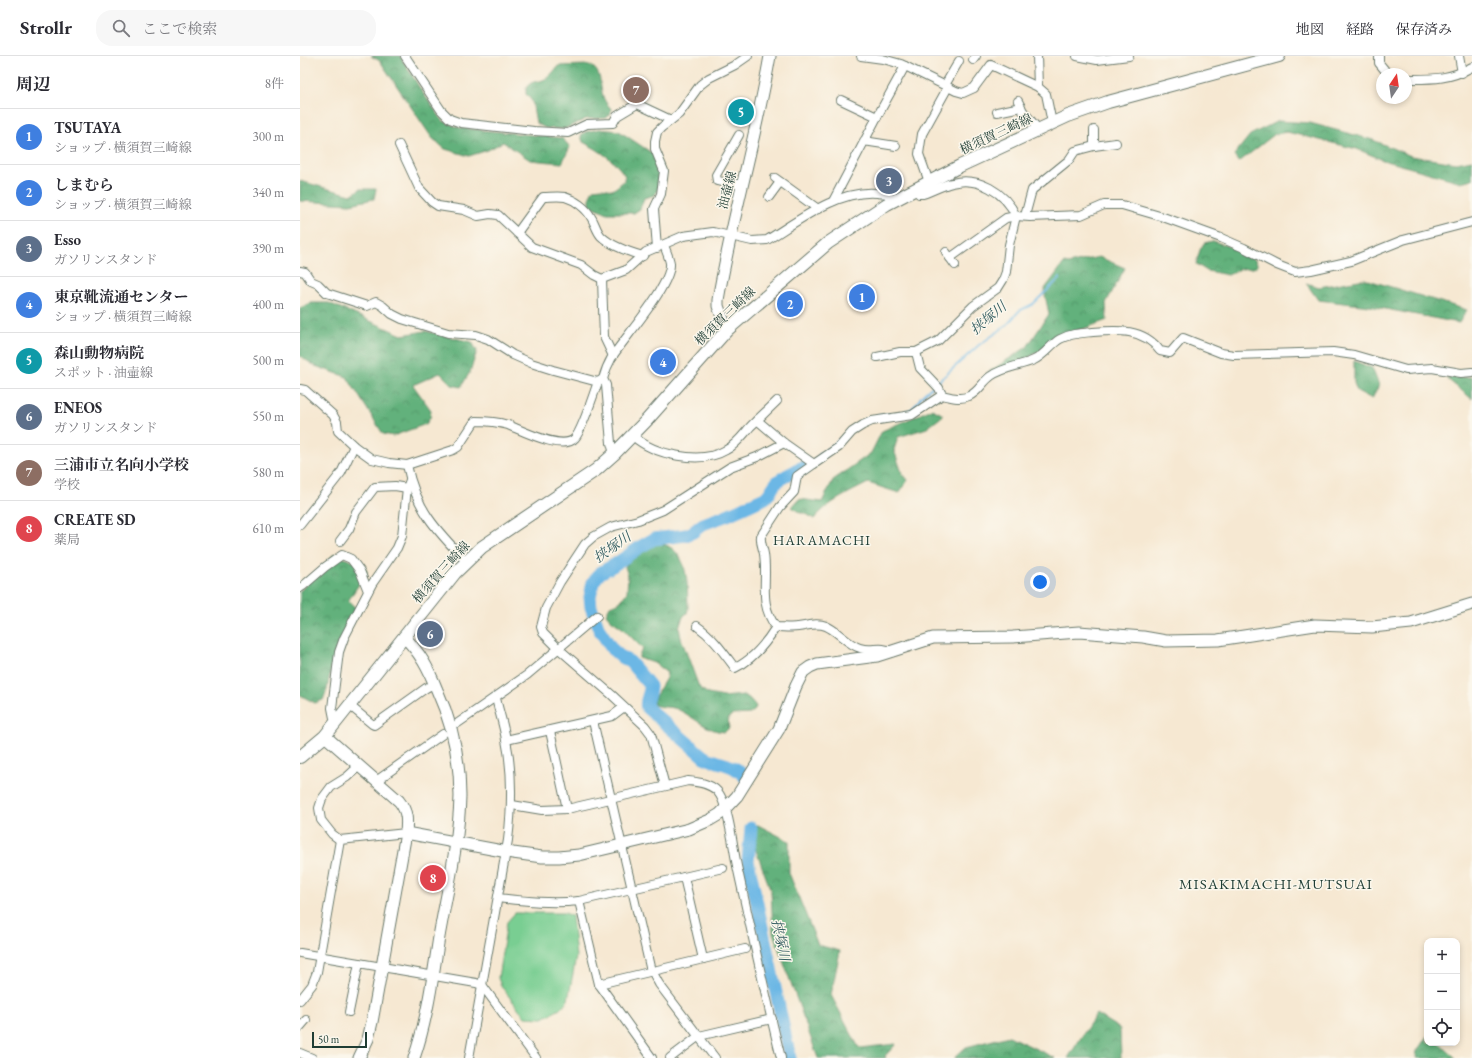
<!DOCTYPE html>
<html lang="ja">
<meta charset="utf-8">
<style>
:root{--surface:#fff;--page:#f7f7f7;--text:#2b2b33;--muted:#7c7c81;--line:#e1e1e2;--accent:#2563eb}
body{margin:0;font-family:"EB Garamond","Noto Serif JP",serif;background:var(--page);color:var(--text)}
.controls{position:absolute;right:12px;bottom:12px;display:grid;overflow:hidden;border-radius:8px;box-shadow:0 2px 6px #0003}
.controls button{width:36px;height:36px;display:grid;place-items:center;padding:0;border:0;border-bottom:1px solid var(--line);background:var(--surface);color:var(--text);font:20px sans-serif}
.compass{position:absolute;left:1076px;top:12px;width:36px;height:36px;border-radius:50%;background:var(--surface);box-shadow:0 2px 6px #0003;rotate:13deg}
.scale{position:absolute;left:12px;bottom:10px;width:55px;box-sizing:border-box;padding-left:4px;border:2px solid #1f3d34;border-top:0;font-size:11px;line-height:14px;white-space:nowrap;color:#1f3d34;-webkit-text-stroke:3px #fbf7ec;paint-order:stroke}
.you{position:absolute;left:740px;top:526px;width:14px;height:14px;margin:-10px;border:3px solid #fff;border-radius:50%;background:#1a73e8;box-shadow:0 0 0 6px #1a73e833}
.badge{display:grid;place-items:center;width:26px;height:26px;border-radius:50%;background:var(--accent);color:#fff;font-size:13px;font-weight:700}
.pin{position:absolute;translate:-50% -50%;border:2px solid #fff;box-shadow:0 1px 4px #0006}
.list{margin:0;padding:0;list-style:none}
h2{display:flex;justify-content:space-between;align-items:center;height:52px;margin:0;padding:0 16px;font-size:17px}
h2 small{font-size:13px;font-weight:400;color:var(--muted)}
.list li{display:grid;grid-template-columns:26px 1fr auto;gap:12px;align-items:center;box-sizing:border-box;height:56px;padding:0 16px;border-top:1px solid var(--line)}
.list b{display:block;font-size:15px;white-space:nowrap}
.list p{margin:0;font-size:13px;white-space:nowrap;color:var(--muted)}
.list em{font-size:13px;font-style:normal;color:var(--muted)}
.icon{flex:none;width:22px;height:22px;fill:none;stroke:currentColor;stroke-width:2;stroke-linecap:round;stroke-linejoin:round}
.map{position:relative;flex:none;width:1172px;height:1002px;overflow:hidden}
header{display:flex;align-items:center;gap:24px;box-sizing:border-box;height:56px;padding:0 20px;background:var(--surface);border-bottom:1px solid var(--line)}
header strong{font-size:19px}
nav{display:flex;gap:22px;margin-inline-start:auto;font-size:14px}
.search{width:280px;height:36px;background:var(--page);display:flex;align-items:center;gap:10px;box-sizing:border-box;padding:0 14px;border-radius:16px;color:var(--muted);font-size:15px}
main{display:flex}
aside{flex:1;background:var(--surface)}
.map>svg:first-child{display:block}
</style>
<header>
<strong>Strollr</strong>
<div class="search"><svg class="icon" aria-label="search" viewBox="0 0 24 24"><circle cx="10" cy="10" r="6"/><path d="M15 15l6 6"/></svg>ここで検索</div>
<nav><a>地図</a><a>経路</a><a>保存済み</a></nav>
</header>
<main>
<aside>
<h2>周辺<small>8件</small></h2>
<ul class="list">
<li><span class="badge" style="background:#3f7fe0">1</span><div><b>TSUTAYA</b><p>ショップ · 横須賀三崎線</p></div><em>300 m</em></li>
<li><span class="badge" style="background:#3f7fe0">2</span><div><b>しまむら</b><p>ショップ · 横須賀三崎線</p></div><em>340 m</em></li>
<li><span class="badge" style="background:#5c6f8a">3</span><div><b>Esso</b><p>ガソリンスタンド</p></div><em>390 m</em></li>
<li><span class="badge" style="background:#3f7fe0">4</span><div><b>東京靴流通センター</b><p>ショップ · 横須賀三崎線</p></div><em>400 m</em></li>
<li><span class="badge" style="background:#0f9aa8">5</span><div><b>森山動物病院</b><p>スポット · 油壷線</p></div><em>500 m</em></li>
<li><span class="badge" style="background:#5c6f8a">6</span><div><b>ENEOS</b><p>ガソリンスタンド</p></div><em>550 m</em></li>
<li><span class="badge" style="background:#8d6e63">7</span><div><b>三浦市立名向小学校</b><p>学校</p></div><em>580 m</em></li>
<li><span class="badge" style="background:#e0444e">8</span><div><b>CREATE SD</b><p>薬局</p></div><em>610 m</em></li>
</ul>
</aside>
<div class="map">
<svg width="1172" height="1002" viewBox="0 0 1172 1002">
<defs>
<pattern id="forest-crowns" width="20" height="18" patternUnits="userSpaceOnUse"><rect width="20" height="18" fill="#62b17c"/><path d="M2 6a3 3 0 1 1 6 0M12 15a3 3 0 1 1 6 0" fill="none" stroke="#509166"/></pattern>
</defs>
<rect width="100%" height="100%" fill="#fbf7ec"/>
<filter id="ink" filterUnits="userSpaceOnUse"><feTurbulence type="fractalNoise" baseFrequency=".025" numOctaves="2"/><feDisplacementMap in="SourceGraphic" scale="8" xChannelSelector="R" yChannelSelector="G"/><feConvolveMatrix kernelMatrix="1 2 1 2 8 2 1 2 1" color-interpolation-filters="sRGB"/></filter>
<filter id="wash" filterUnits="userSpaceOnUse"><feTurbulence type="fractalNoise" baseFrequency=".012" numOctaves="4" result="noise"/><feDisplacementMap in="SourceGraphic" scale="16" xChannelSelector="R" yChannelSelector="G"/><feGaussianBlur stdDeviation="0.9" result="paint"/><feColorMatrix in="noise" values="0 0 0 0 0 0 0 0 0 0 0 0 0 0 0 0 0 1.4 0 .05"/><feComposite in="paint" operator="in"/></filter>
<g filter="url(#wash)">
<rect width="100%" height="100%" fill="#f6e8d2"/>
<!-- green -->
<path fill="#79ce92" stroke="#4c8663" d="M215 857H265L272 860 276 901 268 944 260 953 243 962 225 961 201 930 198 922 207 866Z"/>
<!-- forest -->
<g fill="url(#forest-crowns)" stroke="#407758">
<path d="M71 0H100L123 37 143 65 160 72 262 82 270 91 262 107 230 104 203 86 188 94 169 100 145 93 132 82 80 5Z"/>
<path d="M289 9C303 14 299 31 304 43 305 46 309 50 311 53L310 59 305 62 286 63 264 73 245 72 236 67 232 45 226 38V32C232 24 235 27 243 24 250 21 254 15 258 10Z"/>
<path d="M978 65 1010 67 1073 84 1111 100 1156 107 1172 104V123L1161 126 1083 104 1057 93 987 76 975 78 939 106 934 99 950 79Z"/>
<path d="M299 73 319 75 352 97 360 114 361 126 355 139 344 142 340 153 334 157H307L290 149V140L293 133 302 132 313 134 324 125 325 120C316 105 299 94 283 86L281 79 285 76Z"/>
<path d="M0 125 51 139 60 133H76L74 143 50 148 0 145Z"/>
<path d="M913 185 936 193 955 204 958 210 953 212 940 213 928 219 907 215 896 208 900 194 904 187Z"/>
<path d="M799 201 825 212 806 247 807 264 767 279 716 309 687 317 727 291 749 258 744 234 764 207 768 208Z"/>
<path d="M1065 223 1167 254 1159 267 1070 250 1018 244 1006 227 1019 231Z"/>
<path d="M11 247H29L102 279 125 275 172 286 177 295 170 316 161 331 152 329 140 317 113 329 131 354 130 362 126 368 93 380 83 378 47 321 15 310 0 300V252Z"/>
<path d="M1054 305 1072 312 1079 329 1072 343 1057 335 1054 327Z"/>
<path d="M1172 321V343L1146 322Z"/>
<path d="M632 353 644 359 627 372 598 381 594 394 602 417 608 424 599 437 568 427C549 437 528 446 514 463L505 457H500L492 451 499 443 522 446 533 424 571 397 582 375Z"/>
<path d="M356 487C359 488 365 488 368 490 390 501 387 533 388 553L387 557 383 561 379 571 381 582 399 631 408 638 424 641 443 639 449 642 456 650 455 654 450 658 432 659 428 662 429 672 425 676C408 676 394 661 379 654 372 650 362 652 354 649L353 644 366 622 367 617 354 607 339 602V599L343 593 321 571 311 564 306 558 310 550 320 546 327 536 328 519 325 511 327 507 334 499Z"/>
<path d="M34 498 64 510 67 516 48 545 56 552 31 611 27 634 23 644 15 647 0 639V535Z"/>
<path d="M458 769 489 785V817L518 889 540 895 531 939 559 992 596 988 585 1000 586 1002H518L473 877 471 835 447 770Z"/>
<path d="M796 958 820 973 821 1002H768Z"/>
<path d="M709 980 755 1002H654L666 991Z"/>
<path d="M1127 980V987H1139L1156 1002H1116L1117 995Z"/>
</g>
<g fill="none" stroke-linecap="round" stroke-linejoin="round">
<!-- stream -->
<g stroke="#6cb7e5" stroke-width="2">
<path d="M638 326 679 289 706 270 719 255 733 248 760 222"/>
<path d="M604 356C613 354 614 351 619 344 622 338 629 334 633 330"/>
<path d="M553 371 567 362 590 358"/>
<path d="M519 399 537 386 544 379"/>
</g>
<!-- river -->
<g stroke="#6cb7e5" stroke-width="13">
<path d="M445 721C434 707 419 708 404 701L347 652C344 644 351 638 350 630L330 606 321 601 312 593 299 573 291 551 290 541 293 526 300 517 314 509 340 491 354 483 386 479 393 476 403 468 425 460 465 442C471 437 472 431 477 426 484 420 494 416 503 411"/>
<path d="M451 772 448 805 490 1002"/>
</g>
</g>
</g>
<g filter="url(#ink)">
<g fill="none" stroke-linecap="round" stroke-linejoin="round">
<!-- street casing -->
<g stroke="#6a796b" stroke-width="10">
<g id="street">
<path d="M105 0 141 54 150 63 161 67 234 75 268 77 287 68 313 67 317 60 337 48 371 64"/>
<path d="M561 0 583 3 601 8 656 35 663 37 674 32 691 9 738 31 737 0"/>
<path d="M777 0 797 4 829 0"/>
<path d="M1079 0V7L1088 18"/>
<path d="M1159 0 1162 17"/>
<path d="M673 4 676 0"/>
<path d="M1106 23C1132 23 1148 24 1172 11"/>
<path d="M645 29 659 5"/>
<path d="M738 31 746 38 752 67"/>
<path d="M541 44 577 61"/>
<path d="M718 45 723 55 738 73"/>
<path d="M697 56 721 51"/>
<path d="M794 74V90"/>
<path d="M439 79 416 119 417 125 443 129"/>
<path d="M564 85 596 90"/>
<path d="M99 89 119 132 132 146 138 150 164 154 178 160 190 158 198 159 232 191 281 209 294 219 302 223 326 214 346 196 383 180 413 176 452 185 467 184C498 165 539 133 577 137 580 138 584 137 586 138 589 139 591 143 593 145"/>
<path d="M475 122 518 153"/>
<path d="M629 126 619 98 622 78 648 31"/>
<path d="M469 141 480 126"/>
<path d="M533 145 577 61 605 10"/>
<path d="M725 160 732 134 769 104 775 95 794 90 816 87"/>
<path d="M217 177 243 141C250 141 258 140 265 141 275 144 286 152 291 161 295 167 296 174 301 180 311 190 329 196 343 200"/>
<path d="M357 192 354 153 361 138 364 115 355 93V85L357 76 362 71 379 58 400 29 409 22 435 9 448 0"/>
<path d="M646 196 655 209"/>
<path d="M650 202 706 162 716 160 730 161 781 159 804 149H822L863 161 921 182 944 192 977 209 995 216 1011 214 1051 205 1103 184 1172 166"/>
<path d="M0 215 5 216 11 225 18 228 27 237 67 250 76 246 83 250 92 258 102 263 148 277 176 279 188 283 213 299 231 307 253 314 298 326"/>
<path d="M302 223 304 281 313 300"/>
<path d="M616 296 620 312 639 332 642 339"/>
<path d="M577 301 600 296H616L638 285 673 250 698 232 703 224 706 216 709 189 716 160C705 136 678 120 652 127 642 129 633 135 623 138H619L615 133"/>
<path d="M0 333 5 334 33 359 37 366 38 375 54 390 72 403 89 407 107 409 153 394 158 391 175 365C185 365 198 366 208 369 221 374 263 396 275 382 283 372 293 339 298 326L303 323"/>
<path d="M457 364 484 387 514 408 539 391 552 376 563 369 572 365 612 359 642 339C651 341 660 344 669 340 679 336 683 325 691 320 704 311 720 310 734 304 745 299 751 288 760 283 771 277 782 277 793 276 817 274 844 272 860 295L870 297 883 282 921 297 934 299 1033 296 1054 299 1106 314 1132 312 1161 317 1172 316"/>
<path d="M333 380C354 399 401 409 426 394 436 389 443 379 450 371 459 362 468 354 477 345"/>
<path d="M314 398 311 387 306 329 303 323C305 315 308 308 312 301 325 281 372 229 370 207 369 201 366 195 364 189"/>
<path d="M514 408 497 420 494 436 480 451 461 480C460 487 463 492 464 498 468 525 458 547 476 571 483 571 491 572 498 571 508 570 516 566 526 570 538 575 547 588 560 592 572 596 580 589 593 596"/>
<path d="M107 409C116 453 136 474 166 505"/>
<path d="M0 469 41 417 54 390"/>
<path d="M40 485 49 473 56 456 75 431 95 430 107 432"/>
<path d="M0 532 3 530 25 511 42 499 51 503 60 515 68 535"/>
<path d="M397 570C413 581 423 596 435 612 452 604 466 587 476 571"/>
<path d="M49 649 72 668 74 669 126 632 134 628"/>
<path d="M293 665 350 911 359 928 415 1002"/>
<path d="M35 667 32 652 39 596 44 582 72 528 97 492 102 480 107 432 110 424"/>
<path d="M158 667 227 619 297 560"/>
<path d="M250 675 267 753"/>
<path d="M206 684 312 660 324 651"/>
<path d="M76 725 143 678"/>
<path d="M365 730 351 678 345 670 312 639 259 593 243 577 241 571 246 552 260 526 285 488 293 481 311 471 338 464 363 454 430 411 457 401 484 387"/>
<path d="M212 749 242 754 267 753 388 725C399 726 414 728 420 739 429 754 433 791 437 810 451 874 465 938 481 1002"/>
<path d="M40 784 32 778 21 764 19 752 22 743 31 731 47 721 59 710"/>
<path d="M384 821 403 903"/>
<path d="M198 842C225 845 251 848 279 845L299 928 352 1002"/>
<path d="M279 845 423 812"/>
<path d="M0 897 176 927 182 929 236 1002"/>
<path d="M299 928 445 893"/>
<path d="M0 944 12 929 17 916 40 784 106 777"/>
<path d="M49 956 59 907"/>
<path d="M0 971 6 964"/>
<path d="M0 997 12 1002"/>
<path d="M169 1002 208 784C212 751 213 717 206 684 204 670 199 656 196 642"/>
<path d="M370 1002 399 980 472 963"/>
</g>
</g>
<!-- secondary casing -->
<g stroke="#6a796b" stroke-width="13">
<g id="secondary">
<path d="M427 274 418 250V244C432 162 456 82 470 0"/>
<path d="M104 581C120 596 129 614 137 634 152 667 160 704 160 740 159 787 147 835 139 881 133 920 127 965 114 1002"/>
<path d="M25 680 99 745C108 756 107 765 106 777L72 966 68 983 59 1002"/>
<path d="M106 777 213 797 242 801H259L279 799 389 773 410 764 420 758 437 740 479 673 496 630 503 616 510 611 517 608 577 600 633 582 713 581 779 576 843 581 866 585 918 584 1015 569 1072 571 1111 567 1172 548"/>
</g>
</g>
<!-- primary casing -->
<g stroke="#6a796b" stroke-width="14">
<path id="primary" d="M0 701 25 680 155 517 182 491 296 414 314 398 347 364 427 274 528 187 587 148 660 110 768 60 808 46 979 0"/>
</g>
<!-- street -->
<use href="#street" stroke="#fff" stroke-width="8"/>
<!-- secondary -->
<use href="#secondary" stroke="#fff" stroke-width="11"/>
<!-- primary -->
<use href="#primary" stroke="#fff" stroke-width="12"/>
</g>
</g>
<g text-anchor="middle" dominant-baseline="central" stroke-width="3" stroke-linejoin="round" paint-order="stroke">
<!-- street labels -->
<g font-size="13" fill="#1f3d34" stroke="#fbf7ec">
<text transform="translate(696 78) rotate(-25)">横須賀三崎線</text>
<text transform="translate(427 134) rotate(-75)">油壷線</text>
<text transform="translate(425 260) rotate(-44)">横須賀三崎線</text>
<text transform="translate(141 516) rotate(-48)">横須賀三崎線</text>
</g>
<!-- water labels -->
<g font-size="14" font-style="italic" fill="#325c60" stroke="#fbf7ec">
<text transform="translate(688 262) rotate(-40)">挟塚川</text>
<text transform="translate(312 491) rotate(-35)">挟塚川</text>
<text transform="translate(481 884) rotate(78)">挟塚川</text>
</g>
<!-- neighbourhood labels -->
<g font-size="14" letter-spacing="1" fill="#1f3d34" stroke="#fbf7ec">
<text x="522" y="484">HARAMACHI</text>
</g>
<!-- quarter labels -->
<g font-size="15" letter-spacing="1" fill="#1f3d34" stroke="#fbf7ec">
<text x="976" y="827">MISAKIMACHI-MUTSUAI</text>
</g>
</g>
</svg>
<div class="controls">
<button>+</button>
<button>−</button>
<button><svg class="icon" aria-label="locate" viewBox="0 0 24 24"><circle cx="12" cy="12" r="6"/><path d="M12 2v4M12 18v4M2 12h4M18 12h4"/></svg></button>
</div>
<svg class="compass" viewBox="-18 -18 36 36"><path d="M0-13l5 13h-10z" fill="#e53935"/><path d="M0 13l5-13h-10z" fill="#7c7c81"/></svg>
<div class="scale">50 m</div>
<div class="you"></div>
<div class="pin badge" style="left:562px;top:241px;background:#3f7fe0">1</div>
<div class="pin badge" style="left:490px;top:248px;background:#3f7fe0">2</div>
<div class="pin badge" style="left:589px;top:125px;background:#5c6f8a">3</div>
<div class="pin badge" style="left:363px;top:306px;background:#3f7fe0">4</div>
<div class="pin badge" style="left:441px;top:56px;background:#0f9aa8">5</div>
<div class="pin badge" style="left:130px;top:578px;background:#5c6f8a">6</div>
<div class="pin badge" style="left:336px;top:34px;background:#8d6e63">7</div>
<div class="pin badge" style="left:133px;top:822px;background:#e0444e">8</div>
</div>
</main>
